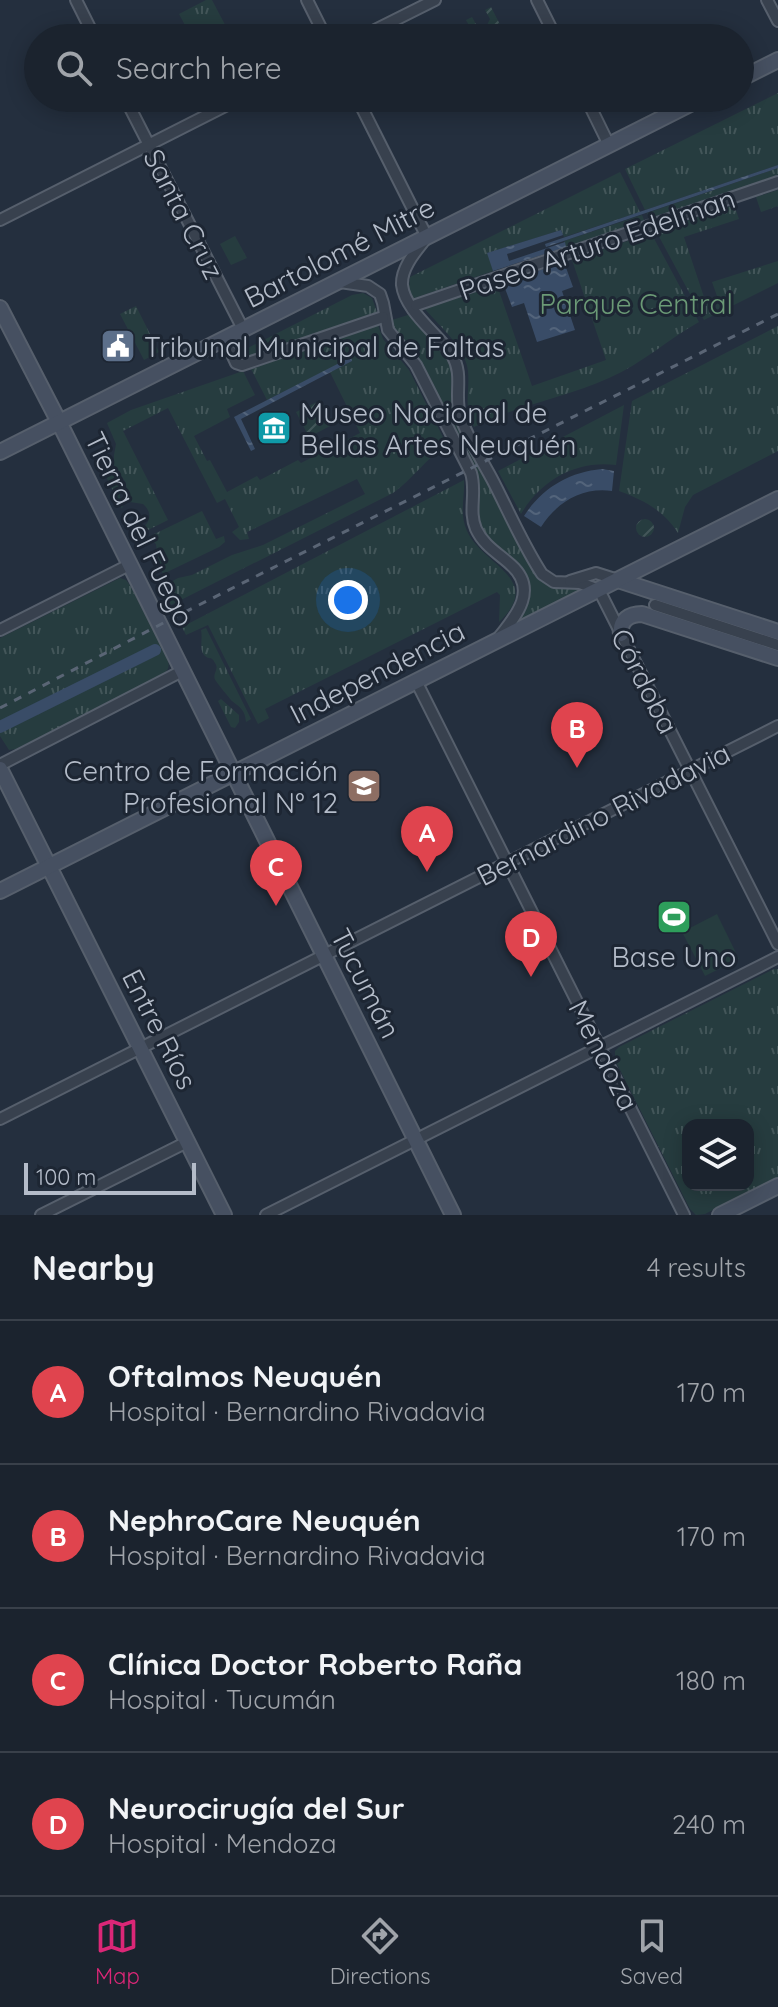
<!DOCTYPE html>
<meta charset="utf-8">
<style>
:root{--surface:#1b232e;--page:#242b36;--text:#f1f3f6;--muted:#a0a4aa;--line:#39404a;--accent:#db2777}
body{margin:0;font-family:Quicksand,sans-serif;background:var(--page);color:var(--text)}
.controls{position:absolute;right:24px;bottom:24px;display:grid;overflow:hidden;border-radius:16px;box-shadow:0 4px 20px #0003}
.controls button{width:72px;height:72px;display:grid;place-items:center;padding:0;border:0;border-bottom:2px solid var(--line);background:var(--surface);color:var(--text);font:40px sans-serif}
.scale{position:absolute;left:24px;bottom:20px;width:172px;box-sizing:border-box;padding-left:8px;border:4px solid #b4bcc9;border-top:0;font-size:22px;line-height:28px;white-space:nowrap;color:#b4bcc9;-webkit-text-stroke:6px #1d2633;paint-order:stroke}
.you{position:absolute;left:348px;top:600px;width:28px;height:28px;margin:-20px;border:6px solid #fff;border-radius:50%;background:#1a73e8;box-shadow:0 0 0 12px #1a73e833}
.badge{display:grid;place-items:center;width:52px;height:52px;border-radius:50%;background:var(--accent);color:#fff;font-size:26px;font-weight:700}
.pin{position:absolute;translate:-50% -66px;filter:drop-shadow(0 2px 4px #0008)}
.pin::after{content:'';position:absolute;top:42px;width:28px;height:24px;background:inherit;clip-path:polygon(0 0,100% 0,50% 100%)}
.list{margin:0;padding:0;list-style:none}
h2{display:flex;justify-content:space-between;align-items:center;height:104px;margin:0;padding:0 32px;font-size:34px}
h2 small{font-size:26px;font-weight:400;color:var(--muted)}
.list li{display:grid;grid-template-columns:52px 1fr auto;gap:24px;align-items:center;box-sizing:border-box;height:144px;padding:0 32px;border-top:2px solid var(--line)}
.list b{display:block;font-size:30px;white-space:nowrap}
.list p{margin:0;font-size:26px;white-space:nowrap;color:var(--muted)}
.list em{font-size:26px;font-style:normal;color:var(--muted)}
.icon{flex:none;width:44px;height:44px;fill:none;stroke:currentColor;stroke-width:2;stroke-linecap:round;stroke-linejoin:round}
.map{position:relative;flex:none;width:778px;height:1215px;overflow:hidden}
.search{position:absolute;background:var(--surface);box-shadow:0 4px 20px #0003;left:24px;right:24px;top:24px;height:88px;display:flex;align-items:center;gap:20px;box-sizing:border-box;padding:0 28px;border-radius:44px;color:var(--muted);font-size:30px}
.sheet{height:680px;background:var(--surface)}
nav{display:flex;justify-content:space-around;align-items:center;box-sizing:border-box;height:112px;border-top:2px solid var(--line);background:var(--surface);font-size:22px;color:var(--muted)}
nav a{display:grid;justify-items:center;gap:4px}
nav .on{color:var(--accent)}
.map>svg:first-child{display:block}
</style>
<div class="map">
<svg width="778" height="1215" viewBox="0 0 778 1215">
<defs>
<pattern id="grass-tufts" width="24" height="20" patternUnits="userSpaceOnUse" patternTransform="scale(2)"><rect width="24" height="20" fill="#263c3f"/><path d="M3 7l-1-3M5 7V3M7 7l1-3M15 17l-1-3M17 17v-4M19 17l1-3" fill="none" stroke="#435659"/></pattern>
<pattern id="garden-furrows" width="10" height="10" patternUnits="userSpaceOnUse" patternTransform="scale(2)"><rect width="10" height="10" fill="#263c3f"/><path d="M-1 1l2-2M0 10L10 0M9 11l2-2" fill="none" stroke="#435659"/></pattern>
<pattern id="water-ripples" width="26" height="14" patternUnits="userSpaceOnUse" patternTransform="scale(2)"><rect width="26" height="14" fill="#394c67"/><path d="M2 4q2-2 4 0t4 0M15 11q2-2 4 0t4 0" fill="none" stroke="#53647b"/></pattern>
</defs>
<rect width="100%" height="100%" fill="#242f3e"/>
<!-- grass -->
<g fill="url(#grass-tufts)" fill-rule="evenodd">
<path d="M206 0H212L232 38H192L179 14Z"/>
<path d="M778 93V165L645 210 625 169Z"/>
<path d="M778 168V175L650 218 647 213Z"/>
<path d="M620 172 640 212 564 237 561 230 488 253 493 271 412 299 409 287 410 277Z"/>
<path d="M778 190V206L761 212 756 197Z"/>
<path d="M734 205 739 219 684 237 705 300 717 296 712 282 778 261V283L704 320 656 231Z"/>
<path d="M642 215 644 220 566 247 564 241Z"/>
<path d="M651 233 699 322C668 339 642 364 609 378 565 398 517 405 474 427 463 404 470 394 468 371 465 347 440 327 425 309L497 285 532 386 606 360 572 260Z"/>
<path d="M235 236 247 258 231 265 220 244Z"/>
<path d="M363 293 372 298 377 312 245 357 242 351 352 295Z"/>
<path d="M136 306 159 352 144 360 120 314Z"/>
<path d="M411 314 449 357 453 366 459 424 539 578C550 590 562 590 577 587L579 589 578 592 514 625 528 592 499 551 481 531 475 512 477 484 389 321Z"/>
<path d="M378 325 383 339 409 370 447 445C426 458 413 479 393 493L171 605 162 587 178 578 192 575 232 555 263 545 365 494 357 479 247 532 249 539 240 540 232 532 239 527 225 499 217 503 168 408 123 431 168 520 144 532 143 528C151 520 152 512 143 504L130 502 127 499 126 483 114 465V455L116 444 107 423 131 410 243 371 255 395 227 409 230 417 194 436 207 461 210 460 227 492 257 476 260 480 298 460 301 463 360 433 330 372 352 361 351 358 267 400 251 369Z"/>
<path d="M778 326V451L693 495 685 507 678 533C664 511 644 500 619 491L632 401Z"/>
<path d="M624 405 616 465C576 460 541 480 521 514L498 471Z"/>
<path d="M100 449 106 453 109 469 120 483V497L123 504 122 509 94 452Z"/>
<path d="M464 480C465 498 459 513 467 531 482 565 545 579 499 622L500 595 497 592 265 709 269 718 258 724 208 625 186 635 182 627Z"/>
<path d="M202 511 216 539 224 536 225 542 219 547 163 574 158 562 156 544 148 537Z"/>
<path d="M120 578 126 580 130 585 167 658C170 665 169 670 163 674L16 749 9 750 0 736V638Z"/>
<path d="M206 628 251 719 246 722C245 710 241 708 232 701 231 700 217 683 216 681 211 674 220 670 215 663 211 655 210 661 204 655 199 649 203 638 201 630Z"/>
<path d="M221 699 239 715V722L235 728 231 727 218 701Z"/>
<path d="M774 969H778V1177L705 1214 696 1215 690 1209 615 1060V1051L619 1047ZM688 1125H748V1185H688Z"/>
</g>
<!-- garden -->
<g fill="url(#garden-furrows)">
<path d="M491 7 507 38H476L467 22 466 20 472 17 477 26 482 28 487 25 490 19 485 10Z"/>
<path d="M321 400 334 424 309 437 296 412Z"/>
<circle cx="645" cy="528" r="9"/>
</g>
<!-- pitch -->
<path fill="#263c3f" d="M717 914 739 959 705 976 682 932Z"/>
<!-- water -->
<g fill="url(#water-ripples)">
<path d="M778 165V168L546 247 545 244Z"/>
<path d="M561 230 563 235 507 254 509 261 565 242 566 247 493 271 487 253Z"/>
<path d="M564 262 573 287 562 291 575 330 537 342 524 303 512 307 503 283Z"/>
<path d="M351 357 352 361 241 419 255 449 251 451 234 417Z"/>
<path d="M602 469 614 471 612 491C582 487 557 502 541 527L524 516C542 488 569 472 602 469Z"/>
</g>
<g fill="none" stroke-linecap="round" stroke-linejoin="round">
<!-- canal -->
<path stroke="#394c67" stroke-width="12" d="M0 727 155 650"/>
<!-- street casing -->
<g stroke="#565f6c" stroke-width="14">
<g id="street">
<path d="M76 0 95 38"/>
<path d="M307 0 326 38"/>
<path d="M537 0 556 38"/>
<path d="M767 0 778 21"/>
<path d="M359 38 435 0"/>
<path d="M125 98 243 329"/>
<path d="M357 98 427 237C417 250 401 267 402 285 405 311 438 334 452 355 464 375 454 394 460 415 467 438 482 460 493 481 509 512 523 545 542 574L554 582 580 583 599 590 778 944"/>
<path d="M586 98 609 145"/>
<path d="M0 220 241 98"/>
<path d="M340 282 368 286 380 294 383 303 388 330 416 365 471 473C477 492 468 511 476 529 484 546 498 553 511 565 538 589 517 615 500 636"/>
<path d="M416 305 778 182"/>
<path d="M231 352 236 363 242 365 383 317"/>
<path d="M570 581 596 573 618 580"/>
<path d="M655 605 778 645"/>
<path d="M0 630 129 565"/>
<path d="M416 681 684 1215"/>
<path d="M0 765 182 671"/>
<path d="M0 1119 778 726"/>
<path d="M41 1215 187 1142"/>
<path d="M266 1215 778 957"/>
</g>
</g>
<!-- secondary casing -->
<g stroke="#565f6c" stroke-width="18">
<g id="secondary">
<path d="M740 79 778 60"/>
<path d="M0 308 59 422 453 1215"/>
<path d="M0 452 702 98"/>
<path d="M618 580 778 632"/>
<path d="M621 634C619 620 630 614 642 614L778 658"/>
<path d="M0 769 224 1215"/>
<path d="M0 891 778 499"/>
<path d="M720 1215 778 1186"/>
</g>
</g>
<!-- street -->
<use href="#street" stroke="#38414e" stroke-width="10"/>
<!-- secondary -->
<use href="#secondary" stroke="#465061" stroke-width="14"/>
<!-- rail -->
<path stroke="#5a6575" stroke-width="3" stroke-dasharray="8 8" stroke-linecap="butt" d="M0 708 169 620 778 314"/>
</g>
<!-- icons -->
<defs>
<g id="civic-square" transform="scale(1.8)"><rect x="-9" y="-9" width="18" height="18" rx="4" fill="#5c6f8a" stroke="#1d2633"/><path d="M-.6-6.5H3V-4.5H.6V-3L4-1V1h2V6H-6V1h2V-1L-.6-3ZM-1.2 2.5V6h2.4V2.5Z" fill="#fff"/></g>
<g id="museum-square" transform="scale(1.8)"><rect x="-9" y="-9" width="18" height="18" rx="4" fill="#0f9aa8" stroke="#1d2633"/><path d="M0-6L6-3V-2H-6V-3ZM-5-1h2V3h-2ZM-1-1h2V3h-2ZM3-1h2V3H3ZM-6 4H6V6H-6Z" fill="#fff"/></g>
<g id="university-square" transform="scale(1.8)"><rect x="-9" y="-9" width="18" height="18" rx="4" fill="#8d6e63" stroke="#1d2633"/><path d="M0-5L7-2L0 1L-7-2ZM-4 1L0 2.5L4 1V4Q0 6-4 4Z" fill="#fff"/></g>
<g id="stadium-square" transform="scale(1.8)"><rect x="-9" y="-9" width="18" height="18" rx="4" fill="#2e9e5b" stroke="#1d2633"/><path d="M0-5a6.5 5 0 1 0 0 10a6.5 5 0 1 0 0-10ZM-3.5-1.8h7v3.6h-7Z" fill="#fff"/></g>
</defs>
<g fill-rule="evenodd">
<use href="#civic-square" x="118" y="346"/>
<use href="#museum-square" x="274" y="428"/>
<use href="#university-square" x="364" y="786"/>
<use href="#stadium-square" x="674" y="917"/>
</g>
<g text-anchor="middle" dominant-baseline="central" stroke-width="6" stroke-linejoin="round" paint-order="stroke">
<!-- street labels -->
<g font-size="28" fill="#b4bcc9" stroke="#1d2633">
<text transform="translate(184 214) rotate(63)">Santa Cruz</text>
<text transform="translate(597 244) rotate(-19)">Paseo Arturo Edelman</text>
<text transform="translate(339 252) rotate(-27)">Bartolomé Mitre</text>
<text transform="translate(140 529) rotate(64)">Tierra del Fuego</text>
<text transform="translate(377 672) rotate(-27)">Independencia</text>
<text transform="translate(645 681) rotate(63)">Córdoba</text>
<text transform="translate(603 814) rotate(-27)">Bernardino Rivadavia</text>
<text transform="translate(366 983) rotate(63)">Tucumán</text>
<text transform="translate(160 1029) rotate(63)">Entre Ríos</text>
<text transform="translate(604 1055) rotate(63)">Mendoza</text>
</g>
<!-- park labels -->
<g font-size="28" fill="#6b9a76" stroke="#1d2633">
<text x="636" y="303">Parque Central</text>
</g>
<!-- poi labels -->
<g font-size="28" fill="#b4bcc9" stroke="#1d2633" text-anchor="start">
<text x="144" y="346">Tribunal Municipal de Faltas</text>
<text x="300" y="412">Museo Nacional de<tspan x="300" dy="32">Bellas Artes Neuquén</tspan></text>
<text x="338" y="770" text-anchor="end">Centro de Formación<tspan x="338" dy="32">Profesional N° 12</tspan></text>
<text x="674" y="956" text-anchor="middle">Base Uno</text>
</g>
</g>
</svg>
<div class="controls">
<button><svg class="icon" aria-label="layers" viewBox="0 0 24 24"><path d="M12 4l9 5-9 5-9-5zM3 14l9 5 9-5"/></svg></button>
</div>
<div class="scale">100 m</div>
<div class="you"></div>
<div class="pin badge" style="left:427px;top:872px;background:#e0444e">A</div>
<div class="pin badge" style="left:577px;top:768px;background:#e0444e">B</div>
<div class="pin badge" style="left:276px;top:906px;background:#e0444e">C</div>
<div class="pin badge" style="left:531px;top:977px;background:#e0444e">D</div>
<div class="search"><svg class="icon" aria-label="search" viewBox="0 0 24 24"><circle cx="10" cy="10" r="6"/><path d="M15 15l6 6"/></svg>Search here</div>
</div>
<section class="sheet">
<h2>Nearby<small>4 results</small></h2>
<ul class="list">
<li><span class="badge" style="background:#e0444e">A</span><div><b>Oftalmos Neuquén</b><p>Hospital · Bernardino Rivadavia</p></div><em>170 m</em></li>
<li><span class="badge" style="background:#e0444e">B</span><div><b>NephroCare Neuquén</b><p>Hospital · Bernardino Rivadavia</p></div><em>170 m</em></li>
<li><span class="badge" style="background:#e0444e">C</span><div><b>Clínica Doctor Roberto Raña</b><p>Hospital · Tucumán</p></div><em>180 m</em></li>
<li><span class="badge" style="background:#e0444e">D</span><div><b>Neurocirugía del Sur</b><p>Hospital · Mendoza</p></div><em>240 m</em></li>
</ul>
</section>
<nav>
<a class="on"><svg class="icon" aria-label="map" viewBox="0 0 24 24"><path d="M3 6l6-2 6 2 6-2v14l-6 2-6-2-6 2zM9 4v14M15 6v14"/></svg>Map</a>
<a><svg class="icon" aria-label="directions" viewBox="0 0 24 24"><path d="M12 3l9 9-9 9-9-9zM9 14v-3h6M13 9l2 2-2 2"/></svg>Directions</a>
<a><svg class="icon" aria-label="saved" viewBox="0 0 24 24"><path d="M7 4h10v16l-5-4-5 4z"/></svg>Saved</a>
</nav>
